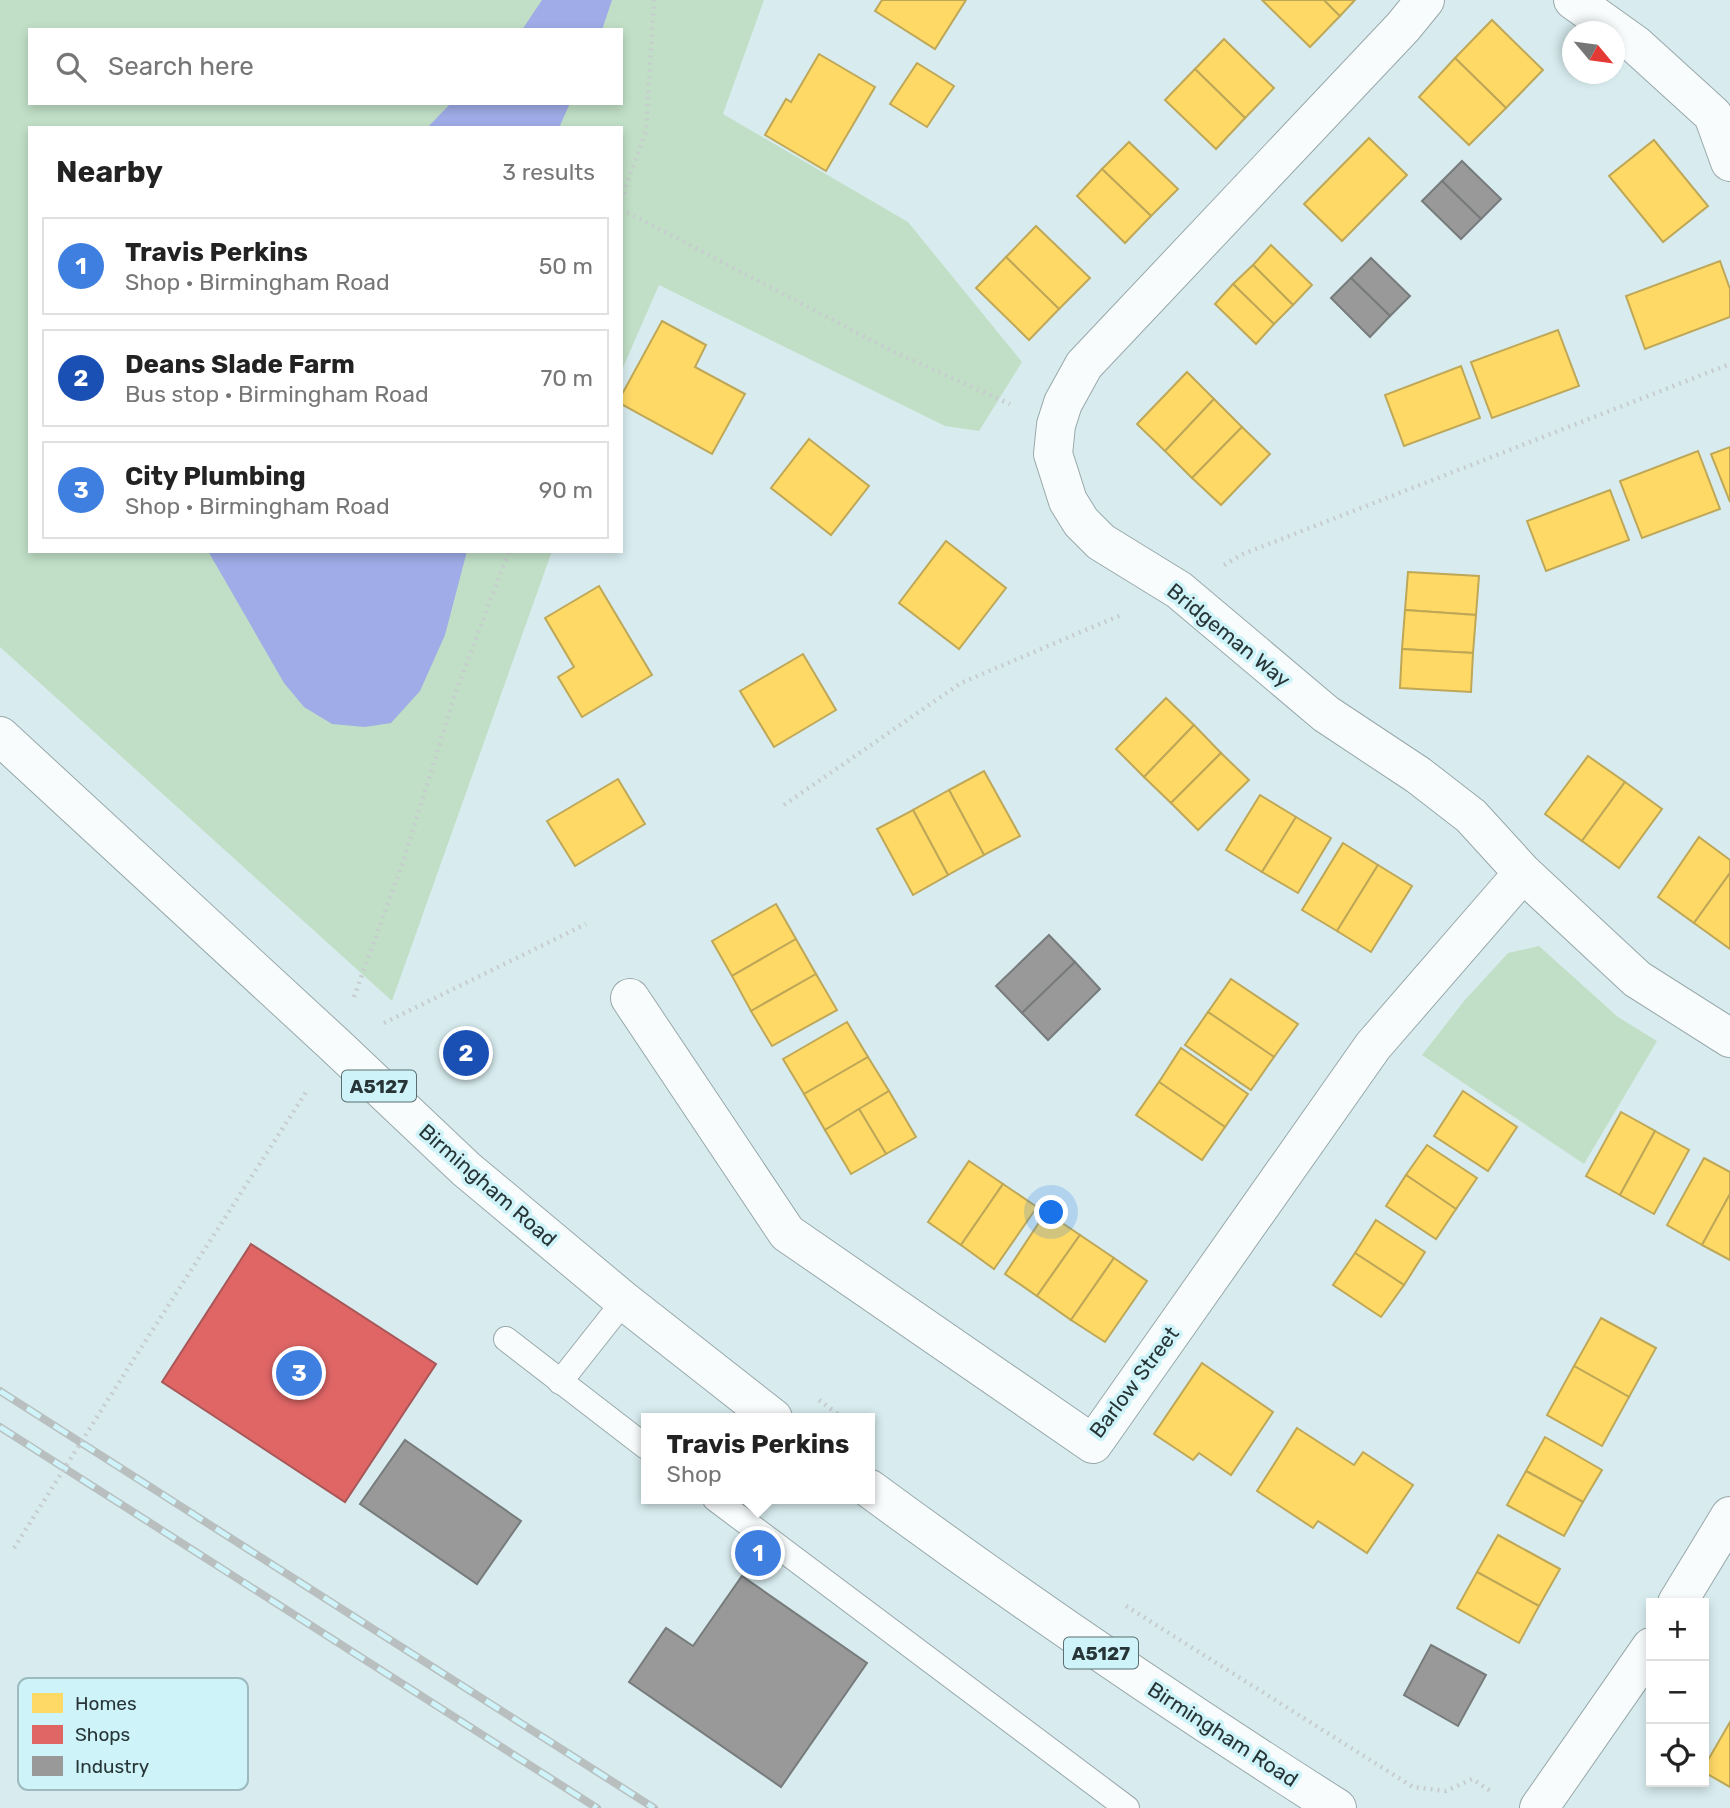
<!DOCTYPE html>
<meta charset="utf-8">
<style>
:root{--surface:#fff;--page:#f6f6f6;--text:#222;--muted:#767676;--line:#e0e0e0;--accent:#7c3aed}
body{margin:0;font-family:Rubik,sans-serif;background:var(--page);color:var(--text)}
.controls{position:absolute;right:21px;bottom:21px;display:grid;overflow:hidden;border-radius:0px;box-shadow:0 4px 10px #0003}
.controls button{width:63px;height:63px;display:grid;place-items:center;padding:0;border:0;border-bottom:2px solid var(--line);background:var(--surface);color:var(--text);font:35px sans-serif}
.compass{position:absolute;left:1562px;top:21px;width:63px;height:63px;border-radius:50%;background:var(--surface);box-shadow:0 4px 10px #0003;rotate:119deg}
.you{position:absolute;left:1052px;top:1213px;width:24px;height:24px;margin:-18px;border:5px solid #fff;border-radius:50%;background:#1a73e8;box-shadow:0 0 0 10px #1a73e833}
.badge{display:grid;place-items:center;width:46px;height:46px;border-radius:50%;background:var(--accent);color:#fff;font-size:23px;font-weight:700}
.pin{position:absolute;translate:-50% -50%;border:4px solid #fff;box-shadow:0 2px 7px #0006}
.popup{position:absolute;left:641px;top:1413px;width:234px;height:91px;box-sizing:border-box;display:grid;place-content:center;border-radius:0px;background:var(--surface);filter:drop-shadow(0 2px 5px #0005);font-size:23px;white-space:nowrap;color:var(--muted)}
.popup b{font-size:26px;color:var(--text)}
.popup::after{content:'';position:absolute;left:50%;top:100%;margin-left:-14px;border:14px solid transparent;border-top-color:var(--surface)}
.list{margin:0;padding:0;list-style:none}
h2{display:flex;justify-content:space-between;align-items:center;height:91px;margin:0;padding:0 28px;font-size:30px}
h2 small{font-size:23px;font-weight:400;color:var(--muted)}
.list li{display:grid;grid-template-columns:46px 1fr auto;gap:21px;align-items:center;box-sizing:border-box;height:98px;margin:0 14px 14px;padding:0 14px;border:2px solid var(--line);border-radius:0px}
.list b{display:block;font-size:26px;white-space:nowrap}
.list p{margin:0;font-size:23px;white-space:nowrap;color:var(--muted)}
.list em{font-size:23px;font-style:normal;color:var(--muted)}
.icon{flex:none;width:38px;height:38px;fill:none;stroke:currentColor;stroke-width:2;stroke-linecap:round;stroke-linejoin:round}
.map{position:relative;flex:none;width:1730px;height:1808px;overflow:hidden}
.search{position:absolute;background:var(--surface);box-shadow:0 4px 10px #0003;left:28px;top:28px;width:595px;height:77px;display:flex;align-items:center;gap:18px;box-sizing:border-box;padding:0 24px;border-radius:0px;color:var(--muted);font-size:26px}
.panel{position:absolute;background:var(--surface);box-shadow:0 4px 10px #0003;left:28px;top:126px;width:595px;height:427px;border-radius:0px}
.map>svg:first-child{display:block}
</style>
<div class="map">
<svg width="1730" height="1808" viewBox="0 0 1730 1808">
<rect width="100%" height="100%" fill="#d8ecef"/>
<!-- green -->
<g fill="#c1dfc6" fill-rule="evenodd">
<path d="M0 0H764L723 114 908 222 1022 362 979 431 945 426 659 285 621 372V128H30V551H552L392 1001 0 647ZM30 30H621V103H30Z"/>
<path d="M1539 946 1618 1017 1657 1041 1584 1164 1422 1055 1464 1001 1508 953Z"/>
</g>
<!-- water -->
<g fill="#9face7">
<path d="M542 0H612L602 30H522Z"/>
<path d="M451 103H570L559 128H427Z"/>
<path d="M208 551H467L445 635 420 691 391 723 365 727 332 724 304 707 284 683Z"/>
</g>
<!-- homes -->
<g fill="#ffd966" stroke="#bea858" stroke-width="2">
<path d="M882 0H966L935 49 875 11Z"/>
<path d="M1262 0H1324L1340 16 1310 47Z"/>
<path d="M1324 0H1355L1340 16Z"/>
<path d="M1492 20 1543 70 1506 108 1455 58Z"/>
<path d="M1224 39 1274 88 1245 118 1195 69Z"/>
<path d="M819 54 875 87 826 171 765 135 786 99 791 102Z"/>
<path d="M1455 58 1506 108 1469 145 1419 97Z"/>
<path d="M917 63 954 86 927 127 890 104Z"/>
<path d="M1195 69 1245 118 1216 149 1165 100Z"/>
<path d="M1369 138 1407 175 1342 241 1304 204Z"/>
<path d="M1654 140 1708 206 1663 242 1609 176Z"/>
<path d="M1129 142 1178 189 1151 216 1102 169Z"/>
<path d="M1102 169 1151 216 1125 243 1077 196Z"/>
<path d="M1036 226 1090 278 1059 309 1006 257Z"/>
<path d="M1271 245 1312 285 1293 305 1253 265Z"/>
<path d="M1006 257 1059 309 1029 340 976 288Z"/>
<path d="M1720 261 1730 289V317L1645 349 1626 296Z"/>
<path d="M1253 265 1293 305 1274 324 1233 284Z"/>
<path d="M1233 284 1274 324 1256 344 1215 304Z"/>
<path d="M662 321 706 345 695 367 745 394 712 454 621 404V396Z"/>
<path d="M1558 330 1579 386 1492 418 1471 362Z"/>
<path d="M1461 366 1480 418 1404 446 1385 395Z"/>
<path d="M1187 372 1214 399 1165 451 1137 424Z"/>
<path d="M1214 399 1242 427 1192 478 1165 451Z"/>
<path d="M1242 427 1270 454 1221 505 1192 478Z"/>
<path d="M809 439 869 486 831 535 771 488Z"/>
<path d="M1730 447V502L1711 454Z"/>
<path d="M1698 451 1720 509 1642 538 1620 481Z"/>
<path d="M1610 490 1629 540 1546 571 1527 521Z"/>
<path d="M946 541 1006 588 959 649 899 603Z"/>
<path d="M1408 572 1479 576 1476 615 1405 610Z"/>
<path d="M599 586 652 675 582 717 558 677 574 667 545 618Z"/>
<path d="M1405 610 1476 615 1473 653 1402 649Z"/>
<path d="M1402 649 1473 653 1471 692 1400 688Z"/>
<path d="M803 654 836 710 774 747 740 691Z"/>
<path d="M1166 698 1194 725 1144 777 1116 749Z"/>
<path d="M1194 725 1221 753 1171 803 1144 777Z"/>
<path d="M1221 753 1249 780 1198 830 1171 803Z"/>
<path d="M1588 756 1625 782 1582 841 1545 814Z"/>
<path d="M984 771 1020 836 984 855 949 790Z"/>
<path d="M618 779 645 824 575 866 547 821Z"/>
<path d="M1625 782 1662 809 1619 868 1582 841Z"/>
<path d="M949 790 984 855 948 875 913 810Z"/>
<path d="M1260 795 1296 817 1262 872 1226 850Z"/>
<path d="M913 810 948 875 913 895 877 829Z"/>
<path d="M1296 817 1331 838 1298 893 1262 872Z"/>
<path d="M1699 837 1730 860V873L1694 923 1658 897Z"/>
<path d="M1343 843 1378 865 1337 931 1302 910Z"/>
<path d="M1378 865 1412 886 1371 952 1337 931Z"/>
<path d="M1730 873V949L1694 923Z"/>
<path d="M776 904 796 939 732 976 712 941Z"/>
<path d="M796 939 816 974 751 1011 732 976Z"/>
<path d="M816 974 837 1010 772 1046 751 1011Z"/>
<path d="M1231 979 1298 1024 1274 1057 1208 1012Z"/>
<path d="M1208 1012 1274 1057 1251 1090 1185 1045Z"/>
<path d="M847 1022 868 1057 804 1094 783 1059Z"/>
<path d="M1181 1048 1248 1094 1225 1127 1159 1082Z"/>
<path d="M868 1057 889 1091 825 1130 804 1094Z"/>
<path d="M1159 1082 1225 1127 1202 1160 1136 1115Z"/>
<path d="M889 1091 916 1137 886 1154 859 1109Z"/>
<path d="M1463 1091 1517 1127 1488 1171 1434 1136Z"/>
<path d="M859 1109 886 1154 851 1174 825 1130Z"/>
<path d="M1621 1112 1655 1131 1620 1195 1586 1176Z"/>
<path d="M1655 1131 1689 1150 1654 1214 1620 1195Z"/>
<path d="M1427 1145 1477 1178 1456 1209 1406 1175Z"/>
<path d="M1704 1158 1730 1172V1194L1702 1245 1667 1225Z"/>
<path d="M969 1161 1003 1184 961 1245 928 1222Z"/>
<path d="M1406 1175 1456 1209 1436 1239 1386 1206Z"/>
<path d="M1003 1184 1037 1207 994 1269 961 1245Z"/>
<path d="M1730 1194V1260L1702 1245Z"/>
<path d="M1046 1212 1080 1235 1037 1296 1005 1274Z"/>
<path d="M1376 1220 1425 1252 1404 1285 1355 1253Z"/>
<path d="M1080 1235 1114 1258 1071 1320 1037 1296Z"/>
<path d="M1355 1253 1404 1285 1381 1317 1333 1285Z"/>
<path d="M1114 1258 1147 1281 1105 1342 1071 1320Z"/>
<path d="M1601 1318 1656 1348 1629 1397 1574 1366Z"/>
<path d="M1202 1363 1273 1412 1231 1475 1199 1453 1193 1460 1154 1434Z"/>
<path d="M1574 1366 1629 1397 1602 1446 1547 1415Z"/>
<path d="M1297 1428 1354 1465 1363 1452 1413 1485 1367 1553 1318 1521 1313 1528 1257 1491Z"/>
<path d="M1545 1437 1602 1470 1583 1502 1526 1471Z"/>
<path d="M1526 1471 1583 1502 1564 1536 1507 1505Z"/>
<path d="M1498 1535 1560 1569 1539 1606 1477 1572Z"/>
<path d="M1477 1572 1539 1606 1519 1643 1457 1608Z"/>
<path d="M1730 1722V1787L1704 1772V1767Z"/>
</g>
<!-- shops -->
<path fill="#e06666" stroke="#a85758" stroke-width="2" d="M251 1244 436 1364 345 1502 162 1382Z"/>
<!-- industry -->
<g fill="#999" stroke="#777b7c" stroke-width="2">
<path d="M1462 161 1501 199 1481 219 1442 181Z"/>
<path d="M1442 181 1481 219 1461 239 1422 201Z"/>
<path d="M1371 258 1410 296 1390 316 1351 278Z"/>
<path d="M1351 278 1390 316 1370 337 1331 298Z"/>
<path d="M1049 935 1075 962 1022 1013 996 986Z"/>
<path d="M1075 962 1100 989 1048 1040 1022 1013Z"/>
<path d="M405 1440 521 1521 477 1584 360 1504Z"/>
<path d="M742 1576 867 1663 781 1787 629 1682 666 1628 693 1646Z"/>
<path d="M1431 1645 1486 1675 1458 1726 1404 1695Z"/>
</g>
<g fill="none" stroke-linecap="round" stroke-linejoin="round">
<!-- service casing -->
<g stroke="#98a8aa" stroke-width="26">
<g id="service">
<path d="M506 1339 646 1447"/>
<path d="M560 1382 624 1301"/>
<path d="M715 1499 1127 1808"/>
</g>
</g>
<!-- minor casing -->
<g stroke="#98a8aa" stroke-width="40">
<g id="minor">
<path d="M1425 0 1403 27 1084 365 1063 403 1056 425 1053 454 1068 501 1081 522 1101 542 1179 590 1326 714 1418 775 1471 816 1523 873 1637 979 1730 1038"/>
<path d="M1573 0 1636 45 1713 115 1730 162"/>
<path d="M630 998 787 1233 1093 1444 1373 1046 1523 873"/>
<path d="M1677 1603 1730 1516"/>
<path d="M1539 1808 1651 1647"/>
</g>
</g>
<!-- primary casing -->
<g stroke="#98a8aa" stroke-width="40">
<g id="primary">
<path d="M0 736 336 1046 466 1169 624 1301 773 1418"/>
<path d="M870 1489C1022 1601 1178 1707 1337 1808"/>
</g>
</g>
<!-- path -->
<g stroke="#c6cdce" stroke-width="4.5" stroke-dasharray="2 5" stroke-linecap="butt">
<path d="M621 200 646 131 654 0"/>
<path d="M621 209 890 350 1010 404"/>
<path d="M1224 565 1243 554 1730 364"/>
<path d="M784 805 961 683 1121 615"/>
<path d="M354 997 404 859 455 694 509 551"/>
<path d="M384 1023 586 924"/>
<path d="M130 1365 308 1089"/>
<path d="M819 1400 843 1418"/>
<path d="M1126 1606 1413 1787 1446 1791 1472 1779 1492 1792"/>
</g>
<!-- service -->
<use href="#service" stroke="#f9fcfd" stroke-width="24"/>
<!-- minor -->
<use href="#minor" stroke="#f9fcfd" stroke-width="38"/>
<!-- primary -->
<use href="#primary" stroke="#f9fcfd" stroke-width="38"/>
<!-- rail casing -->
<g stroke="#b9bfbf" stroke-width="8">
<g id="rail">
<path d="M0 1391 654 1808"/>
<path d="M0 1427 597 1808"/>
</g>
</g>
<!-- rail -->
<use href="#rail" stroke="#cef3f9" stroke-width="5" stroke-dasharray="16" stroke-linecap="butt"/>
<!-- path-bridge -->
<path stroke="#c6cdce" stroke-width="4.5" stroke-dasharray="2 5" stroke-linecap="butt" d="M14 1548 130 1365"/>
</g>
<g text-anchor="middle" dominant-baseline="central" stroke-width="7" stroke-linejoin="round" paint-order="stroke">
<!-- shield labels -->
<g fill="#cef3f9" stroke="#596e71" stroke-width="2">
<rect x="342" y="1070.5" width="74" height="31" rx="5"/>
<rect x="1064" y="1637.5" width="74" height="31" rx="5"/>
</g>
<g font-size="19" font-weight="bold" fill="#273537">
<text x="379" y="1086">A5127</text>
<text x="1101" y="1653">A5127</text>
</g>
<!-- street labels -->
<g font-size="21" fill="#273537" stroke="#cef3f9">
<text transform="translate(1229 635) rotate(39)">Bridgeman Way</text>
<text transform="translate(488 1185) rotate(41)">Birmingham Road</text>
<text transform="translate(1134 1382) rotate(-53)">Barlow Street</text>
<text transform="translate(1223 1734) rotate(33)">Birmingham Road</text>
</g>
</g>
<!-- legend -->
<rect x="18" y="1678" width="230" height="112" rx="10" fill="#cef3f9" stroke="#9cbabf" stroke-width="2"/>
<rect x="32" y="1693" width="31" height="20" fill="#ffd966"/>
<rect x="32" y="1725" width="31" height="19" fill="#e06666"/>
<rect x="32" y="1756" width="31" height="20" fill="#999"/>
<g font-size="19" fill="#273537">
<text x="75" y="1710">Homes</text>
<text x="75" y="1741">Shops</text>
<text x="75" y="1773">Industry</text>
</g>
</svg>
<div class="controls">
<button>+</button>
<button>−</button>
<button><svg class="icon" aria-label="locate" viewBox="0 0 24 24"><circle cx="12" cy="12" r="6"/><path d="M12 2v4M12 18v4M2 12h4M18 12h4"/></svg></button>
</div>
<svg class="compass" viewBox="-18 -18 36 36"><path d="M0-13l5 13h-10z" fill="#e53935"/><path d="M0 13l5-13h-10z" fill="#767676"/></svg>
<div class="you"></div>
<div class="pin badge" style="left:758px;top:1553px;background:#3f7fe0">1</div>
<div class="popup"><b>Travis Perkins</b>Shop</div>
<div class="pin badge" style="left:466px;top:1053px;background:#1a4fb4">2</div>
<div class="pin badge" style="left:299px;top:1373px;background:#3f7fe0">3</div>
<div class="search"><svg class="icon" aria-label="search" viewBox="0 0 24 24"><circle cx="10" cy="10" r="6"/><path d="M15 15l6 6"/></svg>Search here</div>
<section class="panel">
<h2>Nearby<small>3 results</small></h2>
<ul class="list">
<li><span class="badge" style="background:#3f7fe0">1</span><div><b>Travis Perkins</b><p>Shop · Birmingham Road</p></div><em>50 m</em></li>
<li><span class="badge" style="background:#1a4fb4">2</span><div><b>Deans Slade Farm</b><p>Bus stop · Birmingham Road</p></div><em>70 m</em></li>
<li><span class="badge" style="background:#3f7fe0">3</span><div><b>City Plumbing</b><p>Shop · Birmingham Road</p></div><em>90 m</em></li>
</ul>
</section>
</div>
